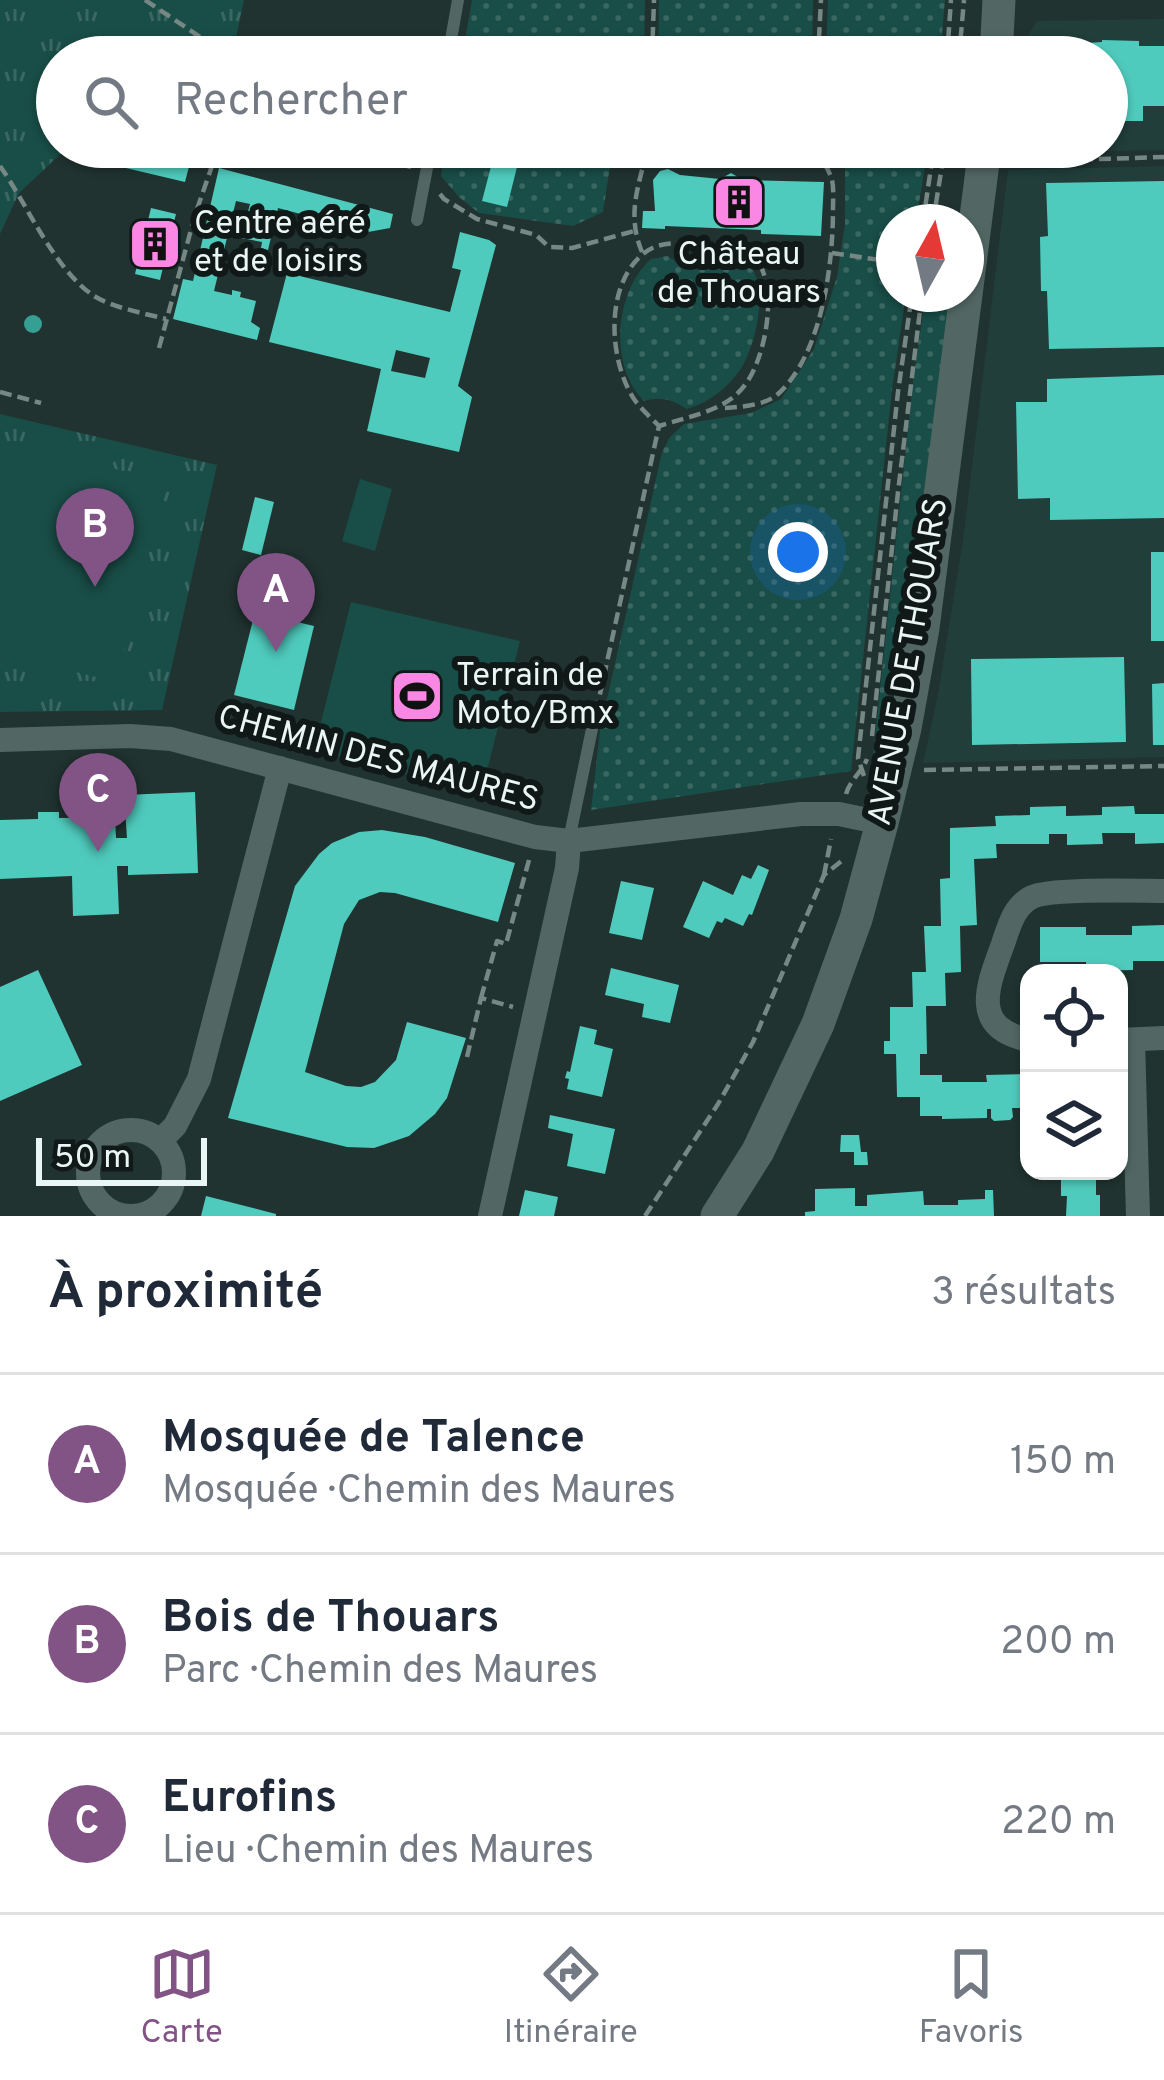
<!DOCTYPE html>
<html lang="fr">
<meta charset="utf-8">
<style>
:root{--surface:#fff;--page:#f2f2f3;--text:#1f2937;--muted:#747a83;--line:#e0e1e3;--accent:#825385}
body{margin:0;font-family:Overpass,sans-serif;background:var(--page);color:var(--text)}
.controls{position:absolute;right:36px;bottom:36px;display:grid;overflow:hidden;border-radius:24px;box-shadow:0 3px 9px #0004}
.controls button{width:108px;height:108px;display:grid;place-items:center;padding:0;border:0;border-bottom:3px solid var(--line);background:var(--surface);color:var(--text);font:60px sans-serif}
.compass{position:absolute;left:876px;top:204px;width:108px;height:108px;border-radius:50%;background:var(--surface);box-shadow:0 3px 9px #0004;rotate:8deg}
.scale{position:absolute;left:36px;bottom:30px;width:171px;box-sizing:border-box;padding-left:12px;border:6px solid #eaf6f4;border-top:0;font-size:33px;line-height:42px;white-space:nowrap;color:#eaf6f4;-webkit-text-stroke:9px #101917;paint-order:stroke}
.you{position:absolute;left:798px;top:552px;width:42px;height:42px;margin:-30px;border:9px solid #fff;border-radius:50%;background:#1a73e8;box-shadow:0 0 0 18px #1a73e833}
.badge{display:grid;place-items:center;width:78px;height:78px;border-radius:50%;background:var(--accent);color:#fff;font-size:39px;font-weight:700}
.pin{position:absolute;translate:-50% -99px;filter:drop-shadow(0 3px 6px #0008)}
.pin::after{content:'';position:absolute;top:63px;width:42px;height:36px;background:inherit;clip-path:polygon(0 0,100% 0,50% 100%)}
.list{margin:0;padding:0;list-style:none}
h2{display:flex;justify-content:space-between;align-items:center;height:156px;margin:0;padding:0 48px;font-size:51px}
h2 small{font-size:39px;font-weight:400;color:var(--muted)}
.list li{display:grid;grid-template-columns:78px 1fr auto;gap:36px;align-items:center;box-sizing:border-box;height:180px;padding:0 48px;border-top:3px solid var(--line)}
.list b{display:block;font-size:45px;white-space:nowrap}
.list p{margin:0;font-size:39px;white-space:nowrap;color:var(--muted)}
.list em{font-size:39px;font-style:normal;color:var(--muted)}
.icon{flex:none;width:66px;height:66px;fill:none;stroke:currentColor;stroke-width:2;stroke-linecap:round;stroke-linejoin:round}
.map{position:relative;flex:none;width:1164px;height:1216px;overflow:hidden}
.search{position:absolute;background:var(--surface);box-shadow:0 3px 9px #0004;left:36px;right:36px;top:36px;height:132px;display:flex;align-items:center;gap:30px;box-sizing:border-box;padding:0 42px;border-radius:66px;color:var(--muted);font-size:45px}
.sheet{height:696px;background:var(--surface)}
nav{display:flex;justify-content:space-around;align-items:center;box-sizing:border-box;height:168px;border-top:3px solid var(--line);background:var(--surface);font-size:33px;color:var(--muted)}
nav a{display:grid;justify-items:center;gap:6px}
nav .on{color:var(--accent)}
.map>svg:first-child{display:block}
</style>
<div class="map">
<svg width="1164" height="1216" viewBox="0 0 1164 1216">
<defs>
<pattern id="grass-dots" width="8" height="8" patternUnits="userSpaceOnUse" patternTransform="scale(3)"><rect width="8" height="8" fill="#194d47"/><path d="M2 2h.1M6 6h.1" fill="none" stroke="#3b6762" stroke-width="1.8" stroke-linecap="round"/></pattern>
<pattern id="park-tufts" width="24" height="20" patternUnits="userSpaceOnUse" patternTransform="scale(3)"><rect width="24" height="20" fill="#194d47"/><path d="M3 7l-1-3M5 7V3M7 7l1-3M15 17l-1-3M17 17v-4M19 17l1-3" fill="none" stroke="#3b6762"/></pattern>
</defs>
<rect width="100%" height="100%" fill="#203330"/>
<!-- built -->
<g fill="#213e3a">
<path d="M1164 19V150L1008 153 1009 147H1107V57H1020L1021 46 1037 21Z"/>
<path d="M1164 166V757L923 763 938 694 963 540 1008 170Z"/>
</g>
<!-- grass -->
<g fill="url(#grass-dots)">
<path d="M472 0H645L644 57H462Z"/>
<path d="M659 0H813L812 57H658Z"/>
<path d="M828 0H945L940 57H826Z"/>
<path d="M445 147H613L603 212 573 226 479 213 459 197 441 176Z"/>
<path d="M838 147H928L916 222H894V294H906L892 390 851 771 591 810 600 731 662 452 670 437 684 424 751 413 781 399 814 349 837 277 845 224V170Z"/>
<path d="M667 256C680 264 695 273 711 269 725 266 732 253 746 263 772 281 755 348 740 370 726 389 710 402 687 409 672 400 662 396 644 401 608 365 615 291 651 259Z"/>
<path d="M926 294H955L915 612 902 611 876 764H872L914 373Z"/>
</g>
<!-- park -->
<g fill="url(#park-tufts)">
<path d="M0 0H244L232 57H57V147H68L19 193 0 234Z"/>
<path d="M0 414 217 465 162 710 0 712Z"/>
</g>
<!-- pitch -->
<g fill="#194d47">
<path d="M0 440 167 482 116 682 0 653Z"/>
<path d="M360 479 392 489 375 551 342 541Z"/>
<path d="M351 602 520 641 481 794 314 750Z"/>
</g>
<!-- building -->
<g fill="#4fcbbd" fill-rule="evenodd">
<path d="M1102 40 1139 41V46H1164V106H1143V121H1107V57H1087L1086 43 1102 42Z"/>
<path d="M95 147H160L192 155 185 182 92 160Z"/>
<path d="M496 147H522L507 207 482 201Z"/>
<path d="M219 168 393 214 390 228 368 232 278 208 268 250 261 248 262 242 241 238 250 204 236 201 214 291 232 295V290L241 292 240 297 256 301 251 322 260 328 257 340 173 319 183 279 193 281Z"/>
<path d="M668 169 680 175 720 179 731 173 743 180 824 182 821 236 761 234V230L665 226V229L642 228 643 211H655L653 180 660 171Z"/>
<path d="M1164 181V347L1049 349 1047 291H1041L1040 237 1048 236 1046 183Z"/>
<path d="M151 208 176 214 160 280 135 274Z"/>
<path d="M460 232 489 240 496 245 458 386 472 397 459 452 367 431 381 369 269 342 287 273 450 312 461 270 452 268ZM396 350 430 358 425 378 391 371Z"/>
<path d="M1164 375V518L1050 520V498L1018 499 1016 402H1047V379Z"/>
<path d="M255 497 274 502 261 555 242 550Z"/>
<rect x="1151" y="552" width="13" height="89"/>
<path d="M255 612 314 626 294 710 234 695Z"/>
<path d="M1124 657 1126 742 972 745 971 659Z"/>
<path d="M1164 683V745H1153L1152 684Z"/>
<path d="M195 792 198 873 128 875V866H117L119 914 73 916 72 876 0 879V820L38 819V812H59V818L115 817 116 838H127L124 795Z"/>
<path d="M1066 806V816L1102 815V807L1134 806 1135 814H1164V843L1135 844V833H1102L1103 844 1067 845V834H1049V844H996L997 858 974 859 977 925 960 926 961 972 945 973 946 1006H926L927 1054H920V1075H942V1082H987L986 1075 1029 1074V1108H1012L1013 1117 1010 1120 994 1121 991 1118V1109H987V1118L942 1119V1116H920V1097H897L896 1054H884V1041H890V1007H913L912 972H926L924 926H941L940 879 950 878V828L996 826 995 816 1030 815V807Z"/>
<path d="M382 830 425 837 515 863 498 922 395 893 380 892 359 900 344 924 305 1072 346 1086 361 1087 375 1082 396 1060 407 1022 466 1038 447 1098 435 1114 409 1136 374 1148 347 1147 228 1118 295 886 319 854 332 843 359 832Z"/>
<path d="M758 865 769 870 752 915 749 914 743 926 725 918 722 923 717 921 709 938 683 927 703 881 733 895 742 875 751 879Z"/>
<path d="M621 881 654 888 642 940 609 933Z"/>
<path d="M1164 925V961H1133V970L1086 971V962H1040V927H1086V935H1132V926Z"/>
<path d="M611 968 679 985 670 1023 642 1017 644 1004 605 995Z"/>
<path d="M38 970 82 1065 0 1101V987Z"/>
<path d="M580 1026 597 1030 594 1044 613 1049 602 1097 567 1089 569 1079 565 1078 567 1071 570 1072Z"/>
<path d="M550 1115 615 1129 605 1174 567 1166 573 1134 548 1128Z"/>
<path d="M841 1135H859L861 1152H867L868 1165H854V1152H840Z"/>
<path d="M1061 1171H1096V1195H1100V1216H1066L1067 1196H1061Z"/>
<path d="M855 1188V1206H867V1195L923 1191 924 1205H958V1200L985 1199V1190H993L994 1216H805V1212L815 1211V1189Z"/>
<path d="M525 1190 558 1197 554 1216H519Z"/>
<path d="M206 1196 276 1214V1216H201Z"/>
</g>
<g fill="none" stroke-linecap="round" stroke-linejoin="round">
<!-- path -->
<g stroke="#778784" stroke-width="4.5" stroke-dasharray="12 6" stroke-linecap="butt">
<path d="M145 0 230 57"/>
<path d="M652 57 654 0"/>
<path d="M818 57 821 0"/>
<path d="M947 57 951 0"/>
<path d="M959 57 964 0"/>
<path d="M335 147 411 167"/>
<path d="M782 147 812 148"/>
<path d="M1009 162 1164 157"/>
<path d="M0 166C28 206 54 269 94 296 114 308 143 313 166 319"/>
<path d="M440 194 444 199 477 219 536 235 549 247 572 248 634 231"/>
<path d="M923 222 934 147"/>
<path d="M933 222 945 147"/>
<path d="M642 252C626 214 639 185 648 147"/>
<path d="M832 253 894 262"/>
<path d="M159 348 195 215 212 166 221 152 231 147"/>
<path d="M0 392 41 403"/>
<path d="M725 408C741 407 766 405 778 394 822 354 833 265 833 209 833 200 834 188 832 180 829 169 820 157 815 147"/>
<path d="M596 712 659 426C718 408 748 407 764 339 770 312 774 261 741 248 728 243 710 245 696 244 677 243 658 241 643 254 604 286 609 361 634 399 641 409 651 418 659 426"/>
<path d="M872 736 898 492 922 294"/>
<path d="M924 770 1164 766"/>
<path d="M864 776 858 758 898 392 912 294"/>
<path d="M846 794C850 780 862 772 867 759"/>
<path d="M824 875 831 839"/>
<path d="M481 998 497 941 506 944 529 860"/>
<path d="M467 1057 481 998 513 1007"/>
<path d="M645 1216 718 1104 753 1042 824 875 844 859"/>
</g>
<!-- lane -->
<g stroke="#526764" stroke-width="12">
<path d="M448 57 458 0"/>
<path d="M417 220 431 147"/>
<path d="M569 840 592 729"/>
</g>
<!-- street -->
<g stroke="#526764" stroke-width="24">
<path d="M0 740 130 736 171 739 535 837 569 841 801 814H839L882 823"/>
<path d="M1029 1040C969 1028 988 985 1003 944 1009 926 1014 906 1032 897 1051 888 1139 891 1164 891"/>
<path d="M1119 1040 1164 1038"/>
<path d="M1133 1040 1138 1216"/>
<circle cx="131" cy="1173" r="43"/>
<path d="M160 1141 175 1126 199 1079 280 768"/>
<path d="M490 1216 567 868 569 841"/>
</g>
<!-- secondary -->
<g stroke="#526764" stroke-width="33">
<path d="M996 57 999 0"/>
<path d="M717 1216 758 1151 818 1024 856 919 882 823 905 728 923 628 985 147"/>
</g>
</g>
<!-- trees -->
<circle fill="#369f94" cx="33" cy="324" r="9"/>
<!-- icons -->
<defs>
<g id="building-square" transform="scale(2.7)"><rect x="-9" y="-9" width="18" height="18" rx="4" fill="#fb87e5" stroke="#101917"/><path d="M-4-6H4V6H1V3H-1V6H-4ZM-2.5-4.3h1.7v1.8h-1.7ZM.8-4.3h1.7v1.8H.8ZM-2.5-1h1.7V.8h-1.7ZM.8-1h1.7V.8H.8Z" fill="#111"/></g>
<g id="stadium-square" transform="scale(2.7)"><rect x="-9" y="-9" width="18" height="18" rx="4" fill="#fb87e5" stroke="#101917"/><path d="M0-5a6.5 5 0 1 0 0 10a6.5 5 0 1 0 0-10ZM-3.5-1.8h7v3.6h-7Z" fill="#111"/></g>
</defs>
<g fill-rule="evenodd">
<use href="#building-square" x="739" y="202"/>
<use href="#building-square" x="155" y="244"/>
<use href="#stadium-square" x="417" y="696"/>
</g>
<g text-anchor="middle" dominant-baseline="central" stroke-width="12" stroke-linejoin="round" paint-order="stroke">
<!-- poi labels -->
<g font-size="33" fill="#eaf6f4" stroke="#101917" text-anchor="start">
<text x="194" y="225">Centre aéré<tspan x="194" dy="38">et de loisirs</tspan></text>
<text x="739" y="256" text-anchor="middle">Château<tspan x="739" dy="38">de Thouars</tspan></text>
<text x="456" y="677">Terrain de<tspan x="456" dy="38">Moto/Bmx</tspan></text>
</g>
<!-- street labels -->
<g font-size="33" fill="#eaf6f4" stroke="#101917">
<text transform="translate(910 662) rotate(-80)">AVENUE DE THOUARS</text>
<text transform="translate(378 760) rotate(15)">CHEMIN DES MAURES</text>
</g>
</g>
</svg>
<div class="controls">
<button><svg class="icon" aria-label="locate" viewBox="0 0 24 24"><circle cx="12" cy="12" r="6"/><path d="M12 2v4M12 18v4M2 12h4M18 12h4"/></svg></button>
<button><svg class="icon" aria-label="layers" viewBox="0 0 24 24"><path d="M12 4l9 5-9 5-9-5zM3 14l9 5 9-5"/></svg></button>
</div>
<svg class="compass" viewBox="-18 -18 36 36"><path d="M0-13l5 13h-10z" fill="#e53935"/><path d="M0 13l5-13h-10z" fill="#747a83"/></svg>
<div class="scale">50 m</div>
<div class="you"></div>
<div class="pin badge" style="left:276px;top:652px">A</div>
<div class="pin badge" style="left:95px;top:587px">B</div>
<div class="pin badge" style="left:98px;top:852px">C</div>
<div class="search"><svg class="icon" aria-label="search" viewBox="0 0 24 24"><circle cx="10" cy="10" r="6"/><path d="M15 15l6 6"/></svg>Rechercher</div>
</div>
<section class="sheet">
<h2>À proximité<small>3 résultats</small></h2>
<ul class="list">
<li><span class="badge">A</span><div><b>Mosquée de Talence</b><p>Mosquée · Chemin des Maures</p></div><em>150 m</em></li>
<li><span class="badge">B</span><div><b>Bois de Thouars</b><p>Parc · Chemin des Maures</p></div><em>200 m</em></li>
<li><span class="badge">C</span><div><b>Eurofins</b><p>Lieu · Chemin des Maures</p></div><em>220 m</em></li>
</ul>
</section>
<nav>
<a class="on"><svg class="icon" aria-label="map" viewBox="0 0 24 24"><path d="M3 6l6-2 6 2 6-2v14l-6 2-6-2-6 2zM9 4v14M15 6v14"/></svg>Carte</a>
<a><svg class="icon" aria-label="directions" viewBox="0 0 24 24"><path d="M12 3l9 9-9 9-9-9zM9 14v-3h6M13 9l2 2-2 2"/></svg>Itinéraire</a>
<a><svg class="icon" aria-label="saved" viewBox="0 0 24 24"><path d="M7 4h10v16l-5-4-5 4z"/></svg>Favoris</a>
</nav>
